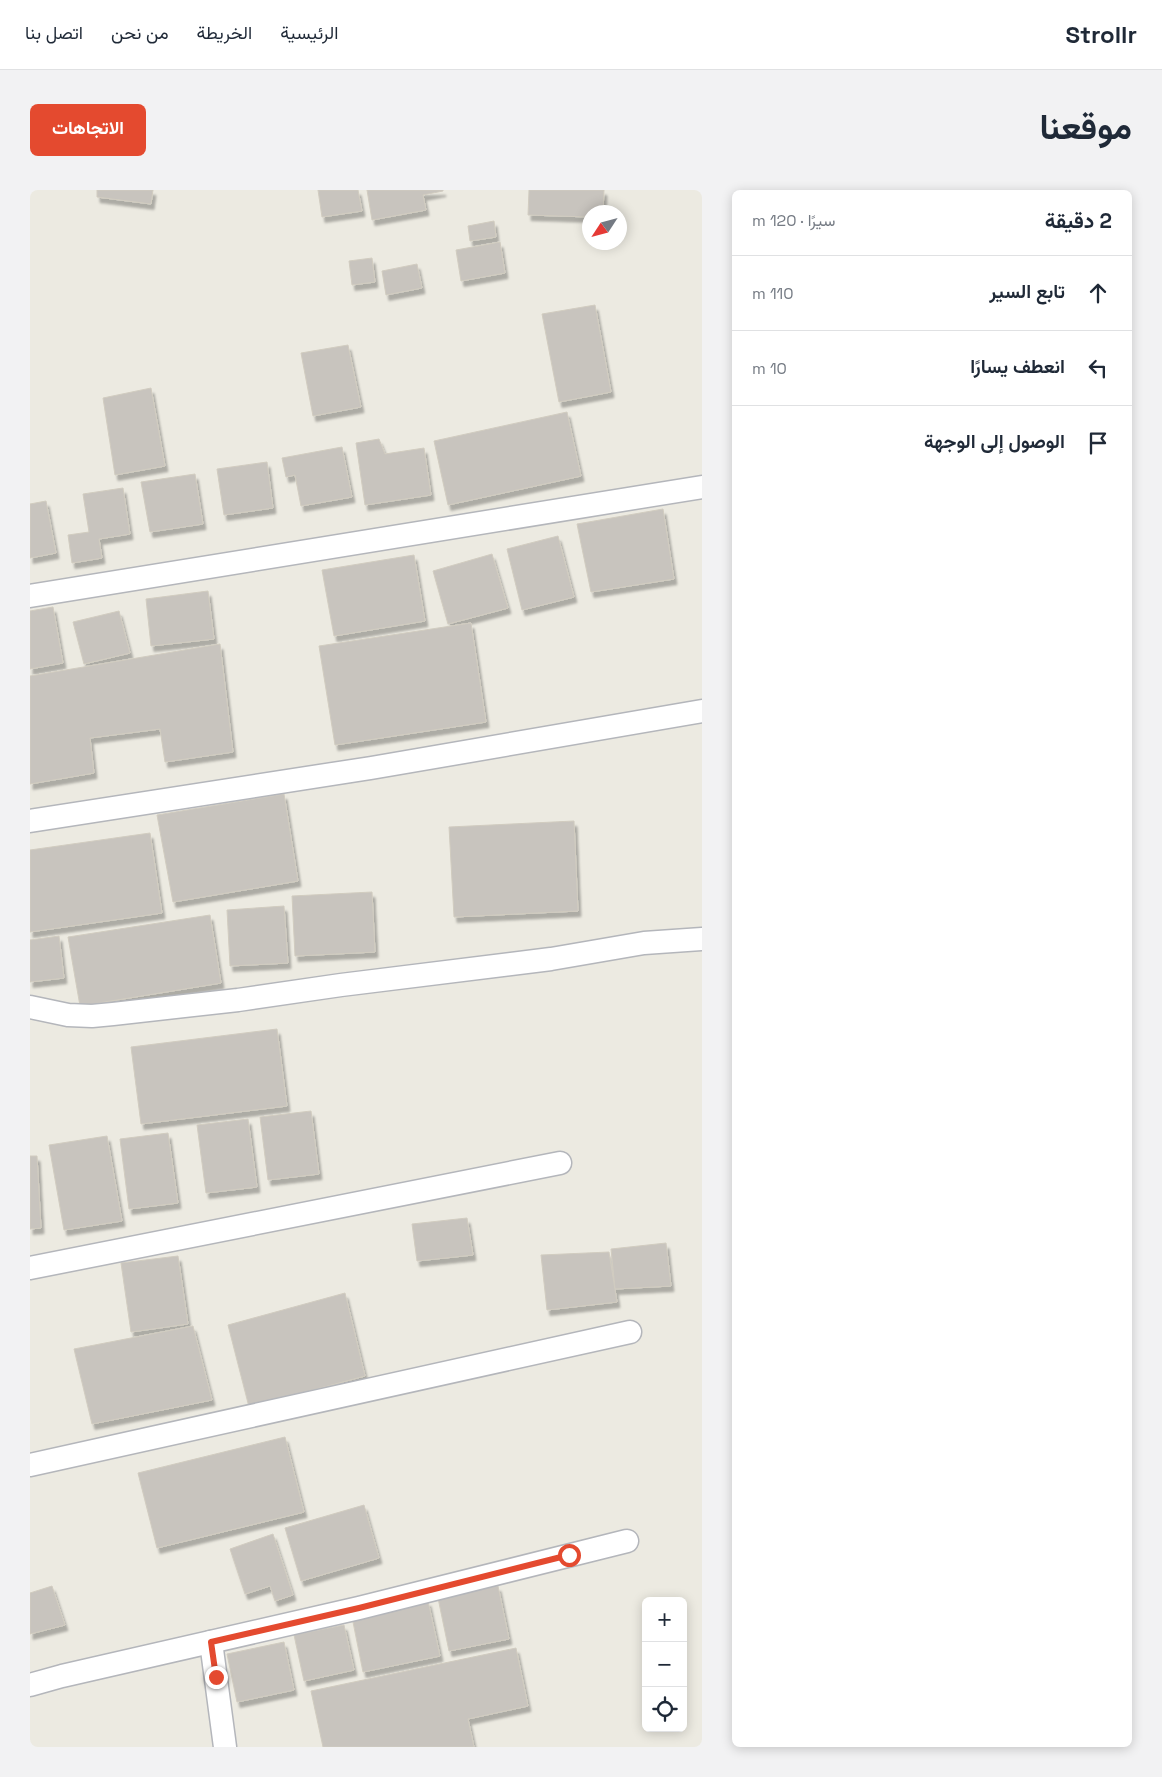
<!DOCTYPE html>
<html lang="ar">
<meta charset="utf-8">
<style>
:root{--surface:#fff;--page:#f2f2f3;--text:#1f2937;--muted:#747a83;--line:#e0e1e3;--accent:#e44a2f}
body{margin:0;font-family:"Space Grotesk",Vazirmatn,sans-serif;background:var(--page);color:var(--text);direction:rtl}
.controls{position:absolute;right:15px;bottom:15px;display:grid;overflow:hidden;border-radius:8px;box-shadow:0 2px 12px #0003}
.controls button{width:45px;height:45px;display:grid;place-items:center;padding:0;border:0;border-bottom:1px solid var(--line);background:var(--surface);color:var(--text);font:25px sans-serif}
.compass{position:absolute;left:552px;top:15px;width:45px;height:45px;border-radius:50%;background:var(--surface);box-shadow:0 2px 12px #0003;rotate:234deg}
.stop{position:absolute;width:15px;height:15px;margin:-11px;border:4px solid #e44a2f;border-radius:50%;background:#fff}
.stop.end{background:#e44a2f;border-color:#fff;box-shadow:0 1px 5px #0008}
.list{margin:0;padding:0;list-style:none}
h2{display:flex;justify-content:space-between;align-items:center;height:65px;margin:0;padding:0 20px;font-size:21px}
h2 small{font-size:16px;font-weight:400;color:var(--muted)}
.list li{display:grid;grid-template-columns:32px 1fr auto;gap:15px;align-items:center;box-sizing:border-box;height:75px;padding:0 20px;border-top:1px solid var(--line)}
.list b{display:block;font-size:19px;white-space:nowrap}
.list em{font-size:16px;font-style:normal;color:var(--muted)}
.icon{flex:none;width:28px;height:28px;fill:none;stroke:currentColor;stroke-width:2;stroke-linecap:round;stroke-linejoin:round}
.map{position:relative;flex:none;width:672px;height:1557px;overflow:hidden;direction:ltr;border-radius:8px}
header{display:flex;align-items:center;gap:30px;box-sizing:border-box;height:70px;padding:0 25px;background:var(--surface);border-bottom:1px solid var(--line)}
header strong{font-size:24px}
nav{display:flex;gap:28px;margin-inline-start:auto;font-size:18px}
.intro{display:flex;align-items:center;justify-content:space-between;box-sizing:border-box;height:120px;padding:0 30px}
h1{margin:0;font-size:35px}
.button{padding:12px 22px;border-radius:8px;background:var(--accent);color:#fff;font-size:18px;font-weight:700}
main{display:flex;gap:30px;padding:0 30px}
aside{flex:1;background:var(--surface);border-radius:8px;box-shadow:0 2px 12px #0003}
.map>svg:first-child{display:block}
</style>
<header>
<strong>Strollr</strong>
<nav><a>الرئيسية</a><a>الخريطة</a><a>من نحن</a><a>اتصل بنا</a></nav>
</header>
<div class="intro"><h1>موقعنا</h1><a class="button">الاتجاهات</a></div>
<main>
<aside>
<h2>2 دقيقة<small>سيرًا · 120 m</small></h2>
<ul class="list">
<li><svg class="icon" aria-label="ahead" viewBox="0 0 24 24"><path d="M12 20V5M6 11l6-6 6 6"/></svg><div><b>تابع السير</b></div><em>110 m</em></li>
<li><svg class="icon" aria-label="left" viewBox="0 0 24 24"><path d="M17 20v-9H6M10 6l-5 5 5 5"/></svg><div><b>انعطف يسارًا</b></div><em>10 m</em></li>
<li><svg class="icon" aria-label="arrive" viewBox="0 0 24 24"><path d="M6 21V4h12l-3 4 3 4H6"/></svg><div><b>الوصول إلى الوجهة</b></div></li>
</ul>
</aside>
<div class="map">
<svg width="672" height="1557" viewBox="0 0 672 1557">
<defs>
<filter id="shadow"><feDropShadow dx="3" dy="5.5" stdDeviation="1" flood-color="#0004"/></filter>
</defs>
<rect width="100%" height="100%" fill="#eceae1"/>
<!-- building -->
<g fill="#c8c4be" stroke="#d1ccc0" filter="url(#shadow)">
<path d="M67 0H123L121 14 67 7Z"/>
<path d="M288 0H328L332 21 292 27Z"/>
<path d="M337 0H413V1L393 5 396 20 342 30Z"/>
<path d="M499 0H574L573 22H560V27L498 25Z"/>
<path d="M464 31 466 47 440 51 438 36Z"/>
<path d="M470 52 475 83 431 91 426 60Z"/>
<path d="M342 68 345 92 322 95 319 71Z"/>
<path d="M387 74 392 98 356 105 352 81Z"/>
<path d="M565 115 581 202 529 212 512 124Z"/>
<path d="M318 155 331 217 283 226 271 163Z"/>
<path d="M121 198 135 276 85 285 73 208Z"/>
<path d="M537 222 551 286 418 315 404 251Z"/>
<path d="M349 249 355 264 394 258 401 305 335 315 326 253Z"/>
<path d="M312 257 322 307 271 316 265 285 256 287 252 268Z"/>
<path d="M237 272 243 318 194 325 187 279Z"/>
<path d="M165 284 173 334 120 342 111 292Z"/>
<path d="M93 298 100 344 69 349 72 368 42 373 38 345 59 342 53 304Z"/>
<path d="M16 311 26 363 0 368V314Z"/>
<path d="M633 319 644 389 561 402 547 334Z"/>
<path d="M528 346 544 407 492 420 477 359Z"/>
<path d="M462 364 478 418 418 434 403 381Z"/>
<path d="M384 365 395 431 304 446 292 380Z"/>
<path d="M178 401 184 449 121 456 116 409Z"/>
<path d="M23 417 33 473 0 479V421Z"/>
<path d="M89 421 100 463 54 474 43 432Z"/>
<path d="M441 433 456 532 305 555 289 456Z"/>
<path d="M190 454 203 562 135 572 130 539 60 548 64 583 0 594V486Z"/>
<path d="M254 604 268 691 143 712 127 625Z"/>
<path d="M544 631 548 721 424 727 419 637Z"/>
<path d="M120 643 132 723 0 742V660Z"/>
<path d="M342 702 345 762 265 766 262 706Z"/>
<path d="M254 716 258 773 200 776 197 720Z"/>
<path d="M180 725 191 793 50 816 38 747Z"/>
<path d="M29 746 34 788 0 792V750Z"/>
<path d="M247 839 257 916 111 934 101 857Z"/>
<path d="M281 921 289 984 238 990 230 927Z"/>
<path d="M218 929 227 997 176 1003 167 935Z"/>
<path d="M138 943 148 1013 99 1019 90 949Z"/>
<path d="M77 946 92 1031 34 1040 19 955Z"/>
<path d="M0 966H7L11 1038 0 1039Z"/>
<path d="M437 1028 443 1065 387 1071 382 1034Z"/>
<path d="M636 1053 641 1096 585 1099 581 1059Z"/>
<path d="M579 1062 587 1112 517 1120 511 1065Z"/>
<path d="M148 1066 158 1134 101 1142 91 1073Z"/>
<path d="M315 1103 335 1186 219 1217 198 1135Z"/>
<path d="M163 1136 182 1210 62 1234 44 1159Z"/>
<path d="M255 1247 274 1322 127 1358 108 1283Z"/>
<path d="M334 1315 349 1368 271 1391 255 1338Z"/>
<path d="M243 1344 263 1405 245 1411 240 1396 215 1404 200 1359Z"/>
<path d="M22 1396 35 1435 0 1444V1403Z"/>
<path d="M468 1396 479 1449 419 1461 408 1408Z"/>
<path d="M398 1411 410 1466 333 1482 322 1427Z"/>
<path d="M314 1435 324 1480 274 1491 264 1445Z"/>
<path d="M254 1452 264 1500 207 1512 197 1464Z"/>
<path d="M486 1458 498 1516 438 1529 444 1557H293L281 1501Z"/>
</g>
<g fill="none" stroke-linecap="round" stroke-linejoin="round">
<!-- minor casing -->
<g stroke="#b4b6bb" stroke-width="25">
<g id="minor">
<path d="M0 406 672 297"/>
<path d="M0 631 341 578 672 521"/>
<path d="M0 817 38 825 62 826 83 824 208 810 311 795 521 769 614 753 672 749"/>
<path d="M0 1078 530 973"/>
<path d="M0 1275 600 1142"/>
<path d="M181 1452 195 1557"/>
<path d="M0 1495 32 1486 329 1418 597 1351"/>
</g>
</g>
<!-- minor -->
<use href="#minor" stroke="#fff" stroke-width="22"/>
</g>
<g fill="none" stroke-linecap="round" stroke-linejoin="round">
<!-- route -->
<path stroke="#e44a2f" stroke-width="6" d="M186 1487 181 1452 329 1418 539 1365"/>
</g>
</svg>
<div class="controls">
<button>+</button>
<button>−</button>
<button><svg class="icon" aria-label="locate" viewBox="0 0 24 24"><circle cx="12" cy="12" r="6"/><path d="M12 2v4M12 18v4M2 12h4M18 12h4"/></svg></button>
</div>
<svg class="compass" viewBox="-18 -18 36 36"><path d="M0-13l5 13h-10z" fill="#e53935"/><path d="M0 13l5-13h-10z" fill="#747a83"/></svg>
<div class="stop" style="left:539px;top:1365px"></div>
<div class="stop end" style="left:186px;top:1487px"></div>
</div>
</main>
